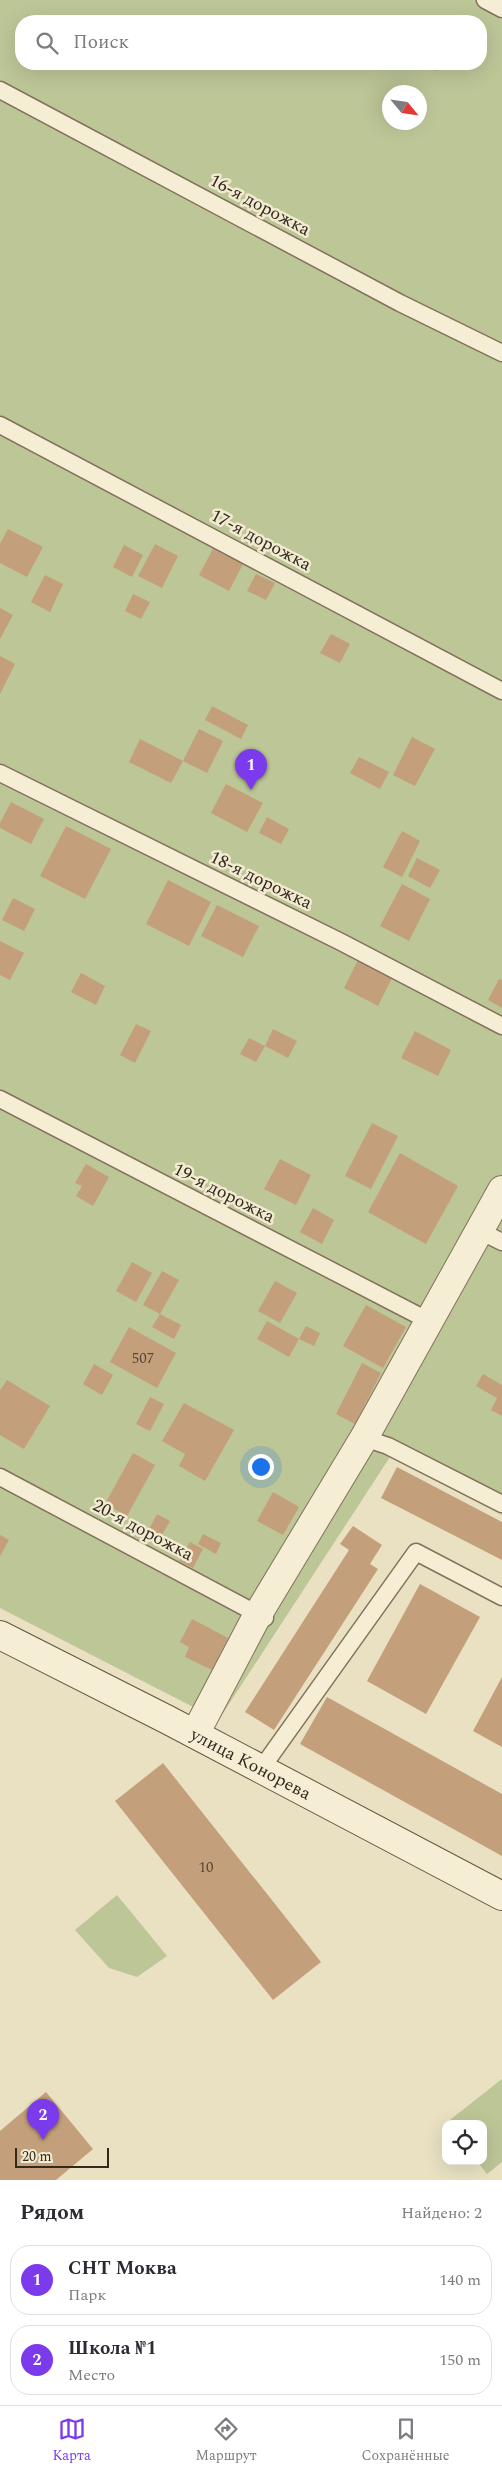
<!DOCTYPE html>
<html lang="ru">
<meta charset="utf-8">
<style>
:root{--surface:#fff;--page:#f7f7f7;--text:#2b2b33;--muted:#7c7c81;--line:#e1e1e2;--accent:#7c3aed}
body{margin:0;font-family:Spectral,serif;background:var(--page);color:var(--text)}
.controls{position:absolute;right:15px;bottom:15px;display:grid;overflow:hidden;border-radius:10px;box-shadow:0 5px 20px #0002}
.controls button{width:45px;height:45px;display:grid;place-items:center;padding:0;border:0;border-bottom:1px solid var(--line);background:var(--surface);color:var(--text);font:25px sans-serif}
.compass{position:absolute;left:382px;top:85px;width:45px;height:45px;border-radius:50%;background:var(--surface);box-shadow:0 5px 20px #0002;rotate:119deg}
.scale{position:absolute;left:15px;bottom:12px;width:94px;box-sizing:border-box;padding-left:5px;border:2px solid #332a1e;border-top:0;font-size:14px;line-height:18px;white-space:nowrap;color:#332a1e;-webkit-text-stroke:4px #f2ebd1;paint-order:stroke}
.you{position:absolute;left:260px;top:1466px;width:18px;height:18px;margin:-12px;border:4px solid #fff;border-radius:50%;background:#1a73e8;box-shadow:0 0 0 8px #1a73e833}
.badge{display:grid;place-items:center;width:32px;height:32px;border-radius:50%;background:var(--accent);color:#fff;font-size:16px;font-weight:700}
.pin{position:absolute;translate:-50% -41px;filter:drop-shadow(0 1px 2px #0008)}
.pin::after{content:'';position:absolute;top:26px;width:18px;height:15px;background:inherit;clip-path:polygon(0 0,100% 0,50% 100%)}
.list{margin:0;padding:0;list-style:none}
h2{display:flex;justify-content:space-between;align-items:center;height:65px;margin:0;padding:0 20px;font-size:21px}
h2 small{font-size:16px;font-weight:400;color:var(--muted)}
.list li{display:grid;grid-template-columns:32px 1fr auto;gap:15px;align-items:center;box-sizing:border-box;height:70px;margin:0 10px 10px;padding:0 10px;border:1px solid var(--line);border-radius:20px}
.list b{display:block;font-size:19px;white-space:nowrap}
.list p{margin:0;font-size:16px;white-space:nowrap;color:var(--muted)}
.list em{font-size:16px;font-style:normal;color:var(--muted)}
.icon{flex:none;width:28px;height:28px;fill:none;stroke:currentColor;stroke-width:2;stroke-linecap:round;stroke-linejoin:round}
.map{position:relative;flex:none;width:502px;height:2180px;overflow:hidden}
.search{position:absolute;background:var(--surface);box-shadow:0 5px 20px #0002;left:15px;right:15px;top:15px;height:55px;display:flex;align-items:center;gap:12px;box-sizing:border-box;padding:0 18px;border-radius:20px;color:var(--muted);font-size:19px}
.sheet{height:225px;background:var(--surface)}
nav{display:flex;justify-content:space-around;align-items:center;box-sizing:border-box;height:70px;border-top:1px solid var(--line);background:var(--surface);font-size:14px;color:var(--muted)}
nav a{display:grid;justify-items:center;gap:2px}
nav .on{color:var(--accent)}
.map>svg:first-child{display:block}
</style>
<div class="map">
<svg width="502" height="2180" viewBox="0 0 502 2180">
<rect width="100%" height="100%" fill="#e9e1c2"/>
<!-- green -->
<g fill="#bdc697" fill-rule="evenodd">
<path d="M0 0H502V1515L390 1457 214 1727 199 1710 0 1608ZM21 21H481V64H21ZM390 92H420V122H390Z"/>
<path d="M117 1895 167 1956 137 1977 109 1968 75 1930Z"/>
<path d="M502 2079V2162L487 2174 477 2161H483V2124L446 2123Z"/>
</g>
<!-- building -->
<g fill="#c49f7b">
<path d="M423 64H440L436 71Z"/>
<path d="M8 529 43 547 27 577 0 563V544Z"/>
<path d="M155 544 178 556 162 588 138 576Z"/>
<path d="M124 545 143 555 132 577 113 567Z"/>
<path d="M213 549 243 564 229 591 199 575Z"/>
<path d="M256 574 275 583 266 600 247 591Z"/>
<path d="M45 575 63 584 50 612 31 602Z"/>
<path d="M133 594 150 602 141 619 125 611Z"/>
<path d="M0 608 13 615 0 639Z"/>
<path d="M331 634 350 644 340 663 320 653Z"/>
<path d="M0 656 15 664 0 694Z"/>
<path d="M212 706 248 725 241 739 205 720Z"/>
<path d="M199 729 223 741 207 773 183 761Z"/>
<path d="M412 737 435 749 415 786 393 775Z"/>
<path d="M140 739 183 761 171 783 129 762Z"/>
<path d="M359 757 389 772 380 789 350 773Z"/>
<path d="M226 784 263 803 247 832 211 813Z"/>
<path d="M11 802 44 819 31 844 0 828V823Z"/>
<path d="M267 817 289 829 281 844 259 833Z"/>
<path d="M66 826 111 849 85 899 40 876Z"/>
<path d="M402 831 420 841 402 877 383 867Z"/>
<path d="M417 858 440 870 430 888 408 876Z"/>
<path d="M168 880 211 902 189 946 146 924Z"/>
<path d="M402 884 430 899 409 941 380 926Z"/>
<path d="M13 898 35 909 24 931 2 920Z"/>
<path d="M217 905 259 926 243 957 201 936Z"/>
<path d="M0 941 24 953 10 980 0 975Z"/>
<path d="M358 960 392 978 378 1006 344 988Z"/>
<path d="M81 973 105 986 96 1005 71 992Z"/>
<path d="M499 979 502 980V1008L488 1000Z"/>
<path d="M136 1024 151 1031 135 1063 120 1055Z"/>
<path d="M273 1029 297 1041 288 1058 265 1046 256 1062 240 1054 249 1038 265 1046Z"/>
<path d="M415 1031 451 1050 438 1076 401 1058Z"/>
<path d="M372 1123 398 1136 371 1189 345 1176Z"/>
<path d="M400 1153 458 1186 426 1244 368 1212Z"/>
<path d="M280 1159 311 1175 296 1205 264 1189Z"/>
<path d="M86 1164 109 1177 93 1206 76 1196 82 1186 75 1183Z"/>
<path d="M313 1208 334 1220 322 1244 300 1232Z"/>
<path d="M132 1262 152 1273 136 1302 116 1291Z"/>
<path d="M162 1271 179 1280 160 1314 143 1305Z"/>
<path d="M275 1281 297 1293 280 1323 258 1311Z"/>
<path d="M366 1305 406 1327 383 1368 343 1346Z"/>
<path d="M160 1314 181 1325 174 1339 152 1327Z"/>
<path d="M267 1321 299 1339 306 1326 320 1333 314 1346 299 1339 289 1357 257 1339Z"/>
<path d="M129 1327 176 1353 157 1388 110 1362Z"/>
<path d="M362 1363 381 1373 355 1424 336 1414Z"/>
<path d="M94 1364 113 1375 102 1395 83 1384Z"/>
<path d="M483 1374 502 1385V1416L491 1410 497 1398 476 1386Z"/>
<path d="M7 1380 50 1406 24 1449 0 1435V1390Z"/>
<path d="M150 1397 164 1404 150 1431 136 1424Z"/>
<path d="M184 1403 234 1430 205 1481 179 1466 185 1454 162 1441Z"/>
<path d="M133 1453 155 1465 127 1516 105 1504Z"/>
<path d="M397 1467 502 1522V1560L381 1498Z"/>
<path d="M273 1492 299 1507 283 1535 257 1521Z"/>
<path d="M157 1514 170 1521 157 1544 145 1537Z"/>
<path d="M353 1526 382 1545 370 1564 378 1569 274 1730 245 1712 349 1550 340 1544Z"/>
<path d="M203 1534 221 1543 216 1554 198 1544Z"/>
<path d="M0 1535 9 1540 0 1556Z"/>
<path d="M190 1542 203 1549 193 1568 179 1561Z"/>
<path d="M420 1584 480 1617 426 1714 367 1681Z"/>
<path d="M192 1619 228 1638 212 1670 185 1657 189 1647 180 1642Z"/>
<path d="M502 1677V1747L473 1731Z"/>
<path d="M327 1697 502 1794V1856L300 1744Z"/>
<path d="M163 1763 321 1962 273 2000 115 1801Z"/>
<path d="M46 2092 93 2149 56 2180H0V2131Z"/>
</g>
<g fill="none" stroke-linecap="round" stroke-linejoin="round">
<!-- lane casing -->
<g stroke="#82725b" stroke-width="19">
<g id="lane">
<path d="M485 0 502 9"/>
<path d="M0 90 400 303 502 353"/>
<path d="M0 425 502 691"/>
<path d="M0 773 341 942 502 1026"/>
<path d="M0 1099 429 1321"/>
<path d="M480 1231 502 1242"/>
<path d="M364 1438 388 1446 502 1504"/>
<path d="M0 1477 265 1618"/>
<path d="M261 1769 416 1552 502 1597"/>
</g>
</g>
<!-- street casing -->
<g stroke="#82725b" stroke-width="30">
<path id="street" d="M195 1734 258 1614 364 1438 502 1190"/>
</g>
<!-- secondary casing -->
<g stroke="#63543e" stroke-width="30">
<g id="secondary">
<path id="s1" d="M0 1635 168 1720 502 1896"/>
</g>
</g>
<!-- lane -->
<use href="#lane" stroke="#f5eed5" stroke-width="16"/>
<!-- street -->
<use href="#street" stroke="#f5eed5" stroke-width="28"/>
<!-- secondary -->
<use href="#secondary" stroke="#f5eed5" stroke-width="28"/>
</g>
<g text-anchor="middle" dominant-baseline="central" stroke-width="5" stroke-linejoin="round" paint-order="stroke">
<!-- number labels -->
<g font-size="15" fill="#574735">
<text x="143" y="1358">507</text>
<text x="206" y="1867">10</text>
</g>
<!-- street labels -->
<g font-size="18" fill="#332a1e" stroke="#f2ebd1">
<text transform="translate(260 205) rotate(28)">16-я дорожка</text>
<text transform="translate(261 540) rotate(28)">17-я дорожка</text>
<text transform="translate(261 880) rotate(26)">18-я дорожка</text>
<text transform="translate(224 1193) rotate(27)">19-я дорожка</text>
<text transform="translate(143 1530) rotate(28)">20-я дорожка</text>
<text stroke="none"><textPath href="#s1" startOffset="282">улица Конорева</textPath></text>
</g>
</g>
</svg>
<div class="controls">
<button><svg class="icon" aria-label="locate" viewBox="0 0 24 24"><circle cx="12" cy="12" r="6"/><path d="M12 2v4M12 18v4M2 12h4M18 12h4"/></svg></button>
</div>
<svg class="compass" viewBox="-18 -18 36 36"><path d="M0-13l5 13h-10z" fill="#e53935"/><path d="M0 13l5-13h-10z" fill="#7c7c81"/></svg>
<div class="scale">20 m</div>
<div class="you"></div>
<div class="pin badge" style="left:251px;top:790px">1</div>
<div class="pin badge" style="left:43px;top:2140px">2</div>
<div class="search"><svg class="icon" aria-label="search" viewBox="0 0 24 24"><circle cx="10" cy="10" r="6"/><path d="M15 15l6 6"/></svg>Поиск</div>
</div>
<section class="sheet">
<h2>Рядом<small>Найдено: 2</small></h2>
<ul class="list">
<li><span class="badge">1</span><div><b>СНТ Моква</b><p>Парк</p></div><em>140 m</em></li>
<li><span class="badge">2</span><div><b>Школа №1</b><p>Место</p></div><em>150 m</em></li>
</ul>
</section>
<nav>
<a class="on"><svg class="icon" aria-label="map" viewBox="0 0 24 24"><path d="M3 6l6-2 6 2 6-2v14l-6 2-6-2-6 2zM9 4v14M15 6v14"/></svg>Карта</a>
<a><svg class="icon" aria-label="directions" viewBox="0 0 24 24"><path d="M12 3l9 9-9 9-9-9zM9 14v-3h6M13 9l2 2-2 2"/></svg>Маршрут</a>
<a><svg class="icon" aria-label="saved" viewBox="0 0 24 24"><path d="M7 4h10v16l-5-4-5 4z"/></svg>Сохранённые</a>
</nav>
